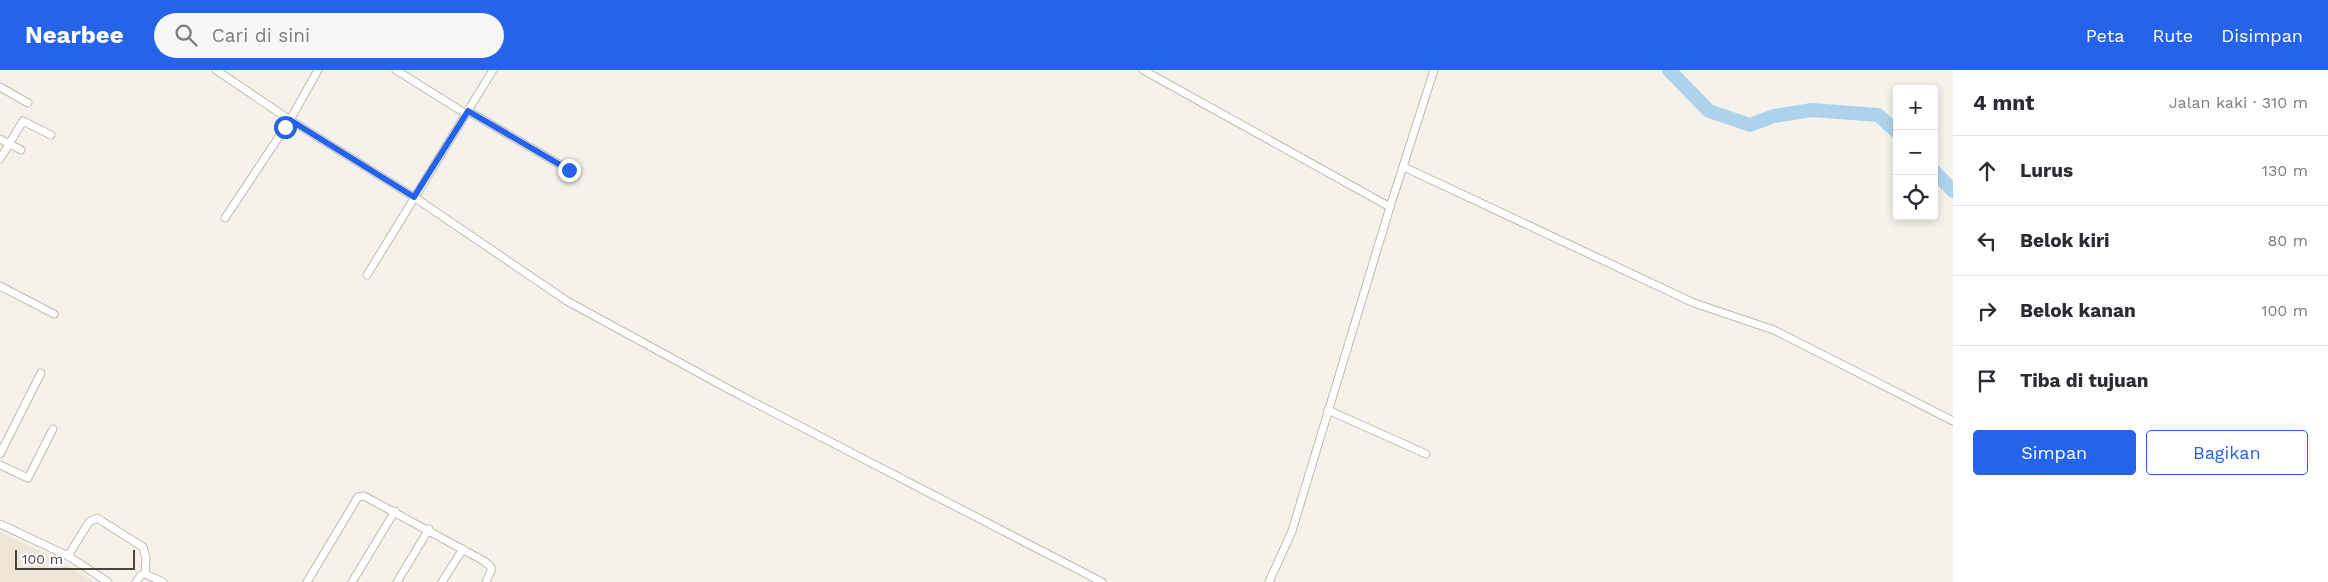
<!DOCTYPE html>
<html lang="id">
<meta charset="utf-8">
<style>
:root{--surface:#fff;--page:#f7f7f7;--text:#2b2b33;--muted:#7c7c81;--line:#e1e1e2;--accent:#2563eb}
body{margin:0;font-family:"Work Sans",sans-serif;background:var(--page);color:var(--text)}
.controls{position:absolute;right:15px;top:15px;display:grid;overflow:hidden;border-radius:5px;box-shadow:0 2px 8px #0003}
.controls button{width:45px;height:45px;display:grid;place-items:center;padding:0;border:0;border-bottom:1px solid var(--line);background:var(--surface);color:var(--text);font:25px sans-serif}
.scale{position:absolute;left:15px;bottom:12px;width:120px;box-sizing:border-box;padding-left:5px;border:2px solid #49433a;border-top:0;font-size:14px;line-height:18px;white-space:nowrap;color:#49433a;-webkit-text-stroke:4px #fff;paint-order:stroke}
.stop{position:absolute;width:15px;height:15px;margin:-11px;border:4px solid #2563eb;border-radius:50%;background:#fff}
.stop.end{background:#2563eb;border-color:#fff;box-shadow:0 1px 5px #0008}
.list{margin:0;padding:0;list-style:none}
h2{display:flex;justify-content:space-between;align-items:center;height:65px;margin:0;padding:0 20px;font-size:21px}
h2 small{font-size:16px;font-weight:400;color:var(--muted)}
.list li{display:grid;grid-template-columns:32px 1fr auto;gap:15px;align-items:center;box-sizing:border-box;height:70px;padding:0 20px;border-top:1px solid var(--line)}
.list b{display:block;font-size:19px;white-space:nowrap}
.list em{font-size:16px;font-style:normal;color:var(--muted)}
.actions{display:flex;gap:10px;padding:15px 20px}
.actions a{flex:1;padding:11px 0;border:1px solid var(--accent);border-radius:5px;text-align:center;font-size:18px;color:var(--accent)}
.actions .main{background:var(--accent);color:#fff}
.icon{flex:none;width:28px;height:28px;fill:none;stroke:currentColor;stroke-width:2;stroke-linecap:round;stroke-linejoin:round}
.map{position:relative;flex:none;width:1953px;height:512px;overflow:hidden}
header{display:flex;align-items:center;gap:30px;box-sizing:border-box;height:70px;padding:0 25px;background:var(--accent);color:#fff}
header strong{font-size:24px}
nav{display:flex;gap:28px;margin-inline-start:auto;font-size:18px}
.search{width:350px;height:45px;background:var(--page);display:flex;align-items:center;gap:12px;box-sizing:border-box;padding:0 18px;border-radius:28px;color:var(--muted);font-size:19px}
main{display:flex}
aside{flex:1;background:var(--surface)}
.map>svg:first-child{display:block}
</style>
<header>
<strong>Nearbee</strong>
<div class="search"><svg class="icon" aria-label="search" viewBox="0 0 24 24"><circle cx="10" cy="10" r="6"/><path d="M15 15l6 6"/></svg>Cari di sini</div>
<nav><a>Peta</a><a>Rute</a><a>Disimpan</a></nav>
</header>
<main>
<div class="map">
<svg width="1953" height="512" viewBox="0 0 1953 512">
<rect width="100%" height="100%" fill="#f5f2ec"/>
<!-- education -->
<path fill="#ede6d7" d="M0 462 57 489 94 512H0Z"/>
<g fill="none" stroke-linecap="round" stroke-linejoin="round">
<!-- river -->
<g stroke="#add3ec" stroke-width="14">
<path d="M1669 0 1709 41 1750 55 1774 46 1812 40 1878 45 1897 62"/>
<path d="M1934 101 1953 121"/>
</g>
<!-- street casing -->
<g stroke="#c0baae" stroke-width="9">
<g id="street">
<path d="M216 0 290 50 414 127 567 231 732 321 1102 512"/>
<path d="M396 0 466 44"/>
<path d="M1143 0 1390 137 1292 461 1269 512"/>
<path d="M0 17 28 33"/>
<path d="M468 41 569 100"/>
<path d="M0 69 21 80"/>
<path d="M0 89 23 51 51 65"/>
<path d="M1404 97 1694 233 1774 260 1953 351"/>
<path d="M1390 137 1434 0"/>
<path d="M225 148 290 50 318 0"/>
<path d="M367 205 493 0"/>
<path d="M0 216 54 244"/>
<path d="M1328 340 1426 384"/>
<path d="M0 384 41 303"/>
<path d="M0 395 28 408 53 359"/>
<path d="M0 454 68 486 108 512"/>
<path d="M68 486 89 452 97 448 143 477 146 488 145 504"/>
<path d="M136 512 141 505 145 504 163 512"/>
<path d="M307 512 358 427 364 426 484 491 491 497V501L486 512"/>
<path d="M352 512 395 441"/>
<path d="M397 512 429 459"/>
<path d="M442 512 463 479"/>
</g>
</g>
<!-- street -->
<use href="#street" stroke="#fff" stroke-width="7"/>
</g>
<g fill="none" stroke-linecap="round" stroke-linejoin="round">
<!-- route -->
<path stroke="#2563eb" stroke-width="6" d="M285 57 290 50 414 127 468 41 569 100"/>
</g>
</svg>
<div class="controls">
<button>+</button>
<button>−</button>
<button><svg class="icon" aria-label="locate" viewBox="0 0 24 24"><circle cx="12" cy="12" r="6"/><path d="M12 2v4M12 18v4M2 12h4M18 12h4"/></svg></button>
</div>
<div class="scale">100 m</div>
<div class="stop" style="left:285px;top:57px"></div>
<div class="stop end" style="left:569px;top:100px"></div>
</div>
<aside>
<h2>4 mnt<small>Jalan kaki · 310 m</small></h2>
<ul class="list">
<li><svg class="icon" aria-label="ahead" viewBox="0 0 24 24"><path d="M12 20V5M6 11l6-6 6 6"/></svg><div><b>Lurus</b></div><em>130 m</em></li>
<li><svg class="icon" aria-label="left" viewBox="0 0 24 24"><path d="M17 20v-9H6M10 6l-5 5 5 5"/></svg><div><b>Belok kiri</b></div><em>80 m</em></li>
<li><svg class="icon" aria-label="right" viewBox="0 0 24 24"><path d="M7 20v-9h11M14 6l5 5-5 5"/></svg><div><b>Belok kanan</b></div><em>100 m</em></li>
<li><svg class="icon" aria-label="arrive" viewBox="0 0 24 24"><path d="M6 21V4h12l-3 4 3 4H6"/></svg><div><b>Tiba di tujuan</b></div></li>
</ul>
<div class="actions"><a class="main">Simpan</a><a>Bagikan</a></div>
</aside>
</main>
